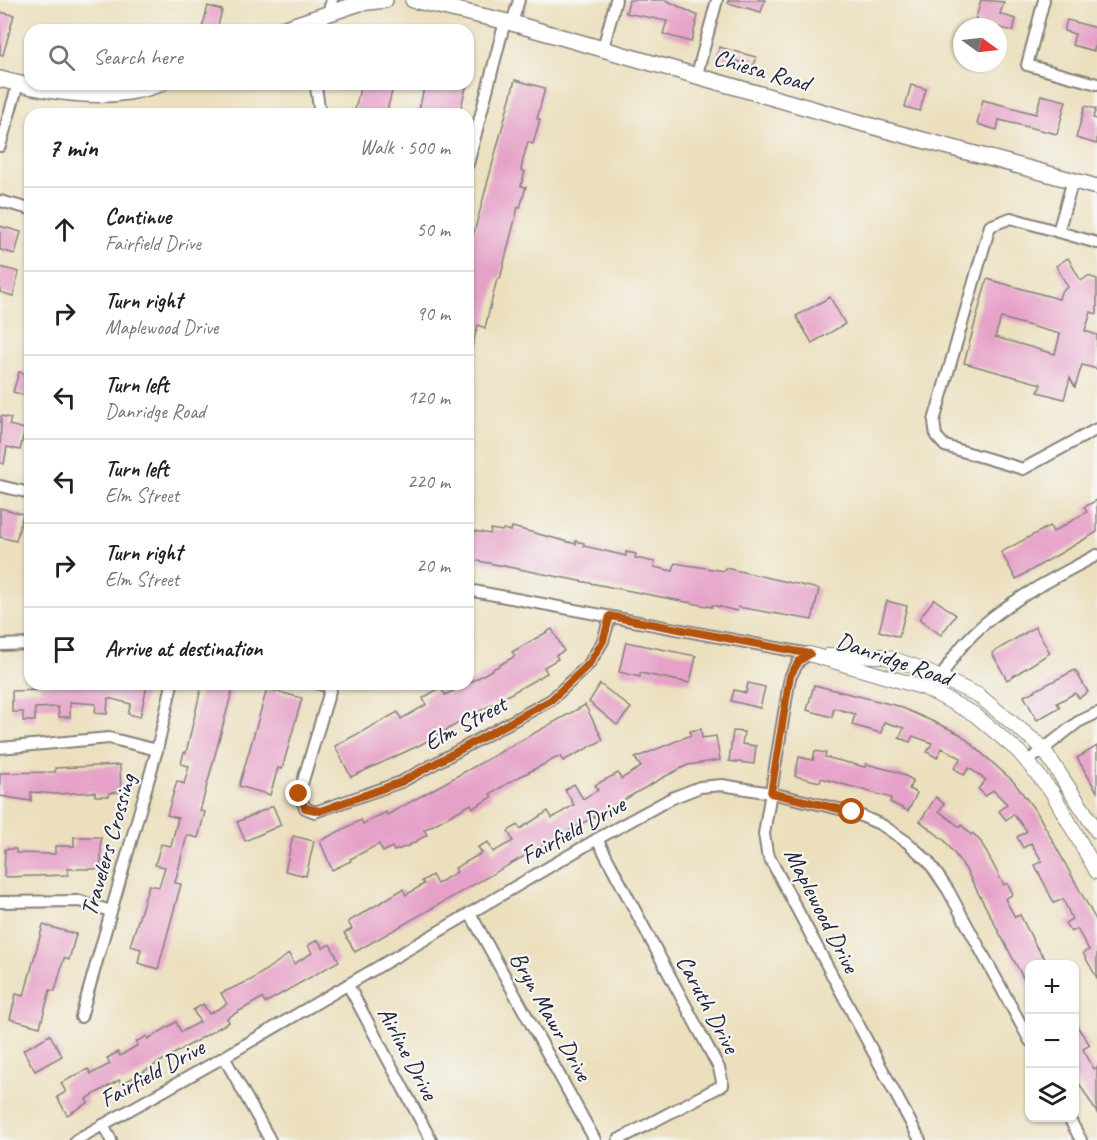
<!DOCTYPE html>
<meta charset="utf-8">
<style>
:root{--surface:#fff;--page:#f2f2f2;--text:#202124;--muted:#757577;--line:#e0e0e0}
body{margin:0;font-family:Caveat,sans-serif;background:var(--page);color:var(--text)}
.controls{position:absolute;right:18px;bottom:18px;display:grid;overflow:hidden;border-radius:12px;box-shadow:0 2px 4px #0004}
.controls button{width:54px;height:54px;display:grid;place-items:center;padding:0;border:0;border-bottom:2px solid var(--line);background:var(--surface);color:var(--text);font:30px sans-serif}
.compass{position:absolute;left:953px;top:18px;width:54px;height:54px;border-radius:50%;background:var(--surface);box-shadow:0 2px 4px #0004;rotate:105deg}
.stop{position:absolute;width:18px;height:18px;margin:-14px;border:4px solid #b45309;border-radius:50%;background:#fff}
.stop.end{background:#b45309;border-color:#fff;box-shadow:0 2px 6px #0008}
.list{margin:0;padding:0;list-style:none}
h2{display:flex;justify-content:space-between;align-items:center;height:78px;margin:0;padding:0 24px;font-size:26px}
h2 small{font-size:20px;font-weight:400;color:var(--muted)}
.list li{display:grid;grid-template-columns:39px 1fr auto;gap:18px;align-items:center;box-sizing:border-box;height:84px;padding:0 24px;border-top:2px solid var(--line)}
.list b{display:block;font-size:22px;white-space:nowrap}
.list p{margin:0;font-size:20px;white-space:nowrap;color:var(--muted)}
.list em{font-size:20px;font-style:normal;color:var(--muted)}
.icon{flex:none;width:33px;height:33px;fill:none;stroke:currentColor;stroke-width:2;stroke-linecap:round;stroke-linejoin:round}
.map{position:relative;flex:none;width:1097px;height:1140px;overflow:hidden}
.search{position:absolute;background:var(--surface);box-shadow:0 2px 4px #0004;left:24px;top:24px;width:450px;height:66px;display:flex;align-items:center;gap:15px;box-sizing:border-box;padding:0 21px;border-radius:18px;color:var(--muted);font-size:22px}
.panel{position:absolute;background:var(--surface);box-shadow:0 2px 4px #0004;left:24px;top:108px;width:450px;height:582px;border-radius:18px}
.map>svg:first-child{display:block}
</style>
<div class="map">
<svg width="1097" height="1140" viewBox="0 0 1097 1140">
<rect width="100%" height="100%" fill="#f6f6f2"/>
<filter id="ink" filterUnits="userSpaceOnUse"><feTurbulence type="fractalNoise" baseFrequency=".0167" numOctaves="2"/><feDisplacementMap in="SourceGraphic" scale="12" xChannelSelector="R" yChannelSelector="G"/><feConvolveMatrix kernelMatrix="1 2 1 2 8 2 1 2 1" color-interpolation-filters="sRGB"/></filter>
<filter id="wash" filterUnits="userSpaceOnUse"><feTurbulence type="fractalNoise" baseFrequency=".008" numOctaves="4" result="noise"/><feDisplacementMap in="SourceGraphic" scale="24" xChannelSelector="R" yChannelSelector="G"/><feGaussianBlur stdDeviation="1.35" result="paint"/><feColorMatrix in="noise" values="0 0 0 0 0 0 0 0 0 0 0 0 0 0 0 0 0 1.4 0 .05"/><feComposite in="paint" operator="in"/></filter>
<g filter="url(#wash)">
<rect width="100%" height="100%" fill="#ebdfbd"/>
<g id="blocks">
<!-- building -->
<g fill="#e6a1c8" fill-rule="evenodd">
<path d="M629 0H666L698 16 691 42 663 34 667 21 626 13Z"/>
<path d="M728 0H765L761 12 728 3Z"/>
<path d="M981 0 1004 2 1000 14 1016 19 1013 31 975 21Z"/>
<path d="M208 6 222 10 217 30 202 28Z"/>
<path d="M0 12 14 15 3 55H0Z"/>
<path d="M1067 20 1097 28 1094 51 1072 45 1075 34 1064 31Z"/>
<path d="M719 47 756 57 754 66 717 56Z"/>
<path d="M515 80 545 88 537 119H540L533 144 528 142 523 160 521 170 525 172 521 186 526 187 520 208 518 207 500 279H497L485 328 478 325 471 351 468 350V255Z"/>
<path d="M361 84H394L386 114H354Z"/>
<path d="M430 84H467L459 114H418L424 88 429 90Z"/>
<path d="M911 85 926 89 920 111 905 107Z"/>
<path d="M1041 95 1066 101 1057 134 999 120 997 130 977 124 983 100 1036 114Z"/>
<path d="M1085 106 1096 109 1093 118 1097 119V144L1076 138Z"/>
<path d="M0 226 21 232 15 254 0 250Z"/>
<path d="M1068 258 1081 281 1088 276 1097 279V314L1091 312 1085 331 1097 335V369L1082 365 1075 387 1070 378 1064 399 1038 392 1041 384 964 363 987 279 1059 299 1061 292 1068 287 1056 266ZM1001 318 1060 334 1055 354 995 337Z"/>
<path d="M0 267 19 272 13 296 0 292Z"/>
<path d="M830 297 845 324 812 343 796 316Z"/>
<path d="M19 372 30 375V397L13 392Z"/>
<path d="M1 416 11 418 9 425 25 429 20 450 7 447 4 464 0 463Z"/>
<path d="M1097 500V532L1016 579 1001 552 1050 526 1053 532 1087 512 1084 507Z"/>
<path d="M0 508 23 514 16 541 0 537Z"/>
<path d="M512 527 576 544V541L584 543V546L626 556V552L636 554 635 558 655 562 654 567 673 571 675 563 724 571 725 568 819 589 812 620 738 607 737 611 712 605V607L468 559V530L490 534 491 529 502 531 503 529 511 531Z"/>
<path d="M934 599 956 615 941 635 919 619Z"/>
<path d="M887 601 907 606 899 637 879 631Z"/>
<path d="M1035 627 1050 653 1007 680 992 653Z"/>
<path d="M552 629 564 651 556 655 558 659 544 667 547 673 420 745 351 777 335 746 398 712 401 719 426 705 423 698 441 687 445 695 468 684 515 656 512 652Z"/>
<path d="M626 642 696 656 690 683 640 673V677L619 672Z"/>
<path d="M1075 670 1088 692 1079 698 1075 693 1057 703 1060 707 1037 720 1024 696Z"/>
<path d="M748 683 765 687 760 708 731 701 734 690 746 693Z"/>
<path d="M40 684H138L147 686 140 717 128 714 131 704 108 698 107 714 95 713 96 704 70 702V717H59L58 707 35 708V721H23V712H12V691L41 690Z"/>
<path d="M202 684H234L200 811 205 812 198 838 187 835 175 883 181 884 158 969 138 963 141 949 130 946 149 885 159 887 165 867 155 865 161 844 171 846 178 818 167 815 177 781 184 784 189 766 181 764 184 752 186 753Z"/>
<path d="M600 684 631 708 617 725 589 702Z"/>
<path d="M814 685 898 706 943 726 960 734 1013 781 1038 814 1097 922V978L1083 953 1089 950 1077 929 1071 932 1065 923 1072 919 1063 899 1054 903 1035 865 1042 861 1031 843 1023 848 1017 837 1027 831 1013 814 1006 820 999 811 1007 804 993 790 986 796 978 789 986 780 969 768 964 775 954 768 961 758 942 748 937 758 927 752 932 743 913 736 910 742 899 738 904 728 884 722 881 733 852 725 855 714 834 708 832 717 807 710Z"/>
<path d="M267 689 302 698 282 769 278 768 270 795 239 786Z"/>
<path d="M585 705 603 740 563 761 560 756 515 779 490 794 492 797 473 808 471 804 424 830 427 835 408 846 394 851 392 847 383 852 379 844 350 859 351 861 332 870 320 841 361 820 363 824 386 812 387 815Z"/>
<path d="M701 729 702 738 716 736 720 760 688 765 664 777 355 952 344 933 352 929 348 922 403 889 406 895 424 884 422 881 432 875 437 884 457 872 455 868 482 853 478 847 488 842 493 852 513 841 508 831 518 825 520 829 548 811 552 818 574 805 565 790 574 784 583 799 598 790 595 785 618 773 621 779 641 767 635 758 691 735 690 731Z"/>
<path d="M733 731 744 732 742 744 756 746 754 764 729 761Z"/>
<path d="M1097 746V792L1077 758Z"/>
<path d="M815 751 826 753 825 757 865 767 866 764 898 772 913 780 909 789 917 793 908 811 890 802 891 798 821 778 820 782 795 776 799 757 813 760Z"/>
<path d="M120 765 121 792 109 793V796H95V792L56 794 31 792V801L0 796V773L55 772V768Z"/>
<path d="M936 797 944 804 939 811 960 827 962 825 971 835 973 833 981 842 1004 885 1007 883 1013 894 1005 899 1015 917 1020 915 1036 946 1049 964H1029V989L965 868 945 841 920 821Z"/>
<path d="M273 806 281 825 245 841 237 822Z"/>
<path d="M293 836 314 841 306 876 285 871Z"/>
<path d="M74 837H101V869H68V875L4 877 5 849H16V853L55 854V846H74Z"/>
<path d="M43 925 76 934 69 960 64 958 55 991 50 990 40 1027 10 1019 16 994 24 996Z"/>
<path d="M318 940 323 948 330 944 339 961 265 1003 262 998 227 1018 229 1022 122 1084 119 1080 86 1099 88 1103 67 1115 57 1097 66 1092 61 1083 88 1069 91 1074 110 1064 107 1058 118 1052 120 1056 138 1045 136 1042 147 1036 148 1039 176 1022 181 1032 200 1022 193 1010 203 1004 209 1014 227 1004 221 993 251 980 289 954 294 964 312 953 308 945Z"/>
<path d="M1074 1022 1090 1045 1083 1049 1094 1069 1097 1067V1113L1074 1075Z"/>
<path d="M50 1035 62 1056 35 1071 23 1050Z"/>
</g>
</g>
</g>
<g filter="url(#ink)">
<use href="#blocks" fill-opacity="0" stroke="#86807c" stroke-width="1.5"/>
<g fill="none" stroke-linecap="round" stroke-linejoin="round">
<!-- minor casing -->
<g stroke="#86807c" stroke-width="14">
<g id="minor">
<path d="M1044 0 1027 65 1097 84"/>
<path d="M328 13 332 0"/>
<path d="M512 23 519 0"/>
<path d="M603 48 616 0"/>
<path d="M697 74 717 0"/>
<path d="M316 87 320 114"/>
<path d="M0 146 18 84"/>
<path d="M468 164 505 21"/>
<path d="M0 201 30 209"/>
<path d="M1058 232 1073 180"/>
<path d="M1097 243 1011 218 990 226 934 421 936 436 945 446 1023 469 1097 429"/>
<path d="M0 486 30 493"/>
<path d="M468 590 809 654"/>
<path d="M0 645 30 644"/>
<path d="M809 654 799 661 790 677 764 834 767 853 920 1140"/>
<path d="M319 684 331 687"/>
<path d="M332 684 299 794 305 808 315 812 401 782 551 700 589 664 603 641 610 617"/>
<path d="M936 693C956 624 1038 587 1097 555"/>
<path d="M0 748 109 738 157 750"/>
<path d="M1027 762 1078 722 1097 713"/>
<path d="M597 839 719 1068 723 1085 618 1140"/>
<path d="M0 902 80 901 110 911"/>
<path d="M470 913 595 1140"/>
<path d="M348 985 431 1140"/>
<path d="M81 1017 157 750 172 684"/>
<path d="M224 1057 270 1140"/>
<path d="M1069 1118 1081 1140"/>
<path d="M103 1125 111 1140"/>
<path d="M76 1140 224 1057 597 839 672 798 700 787 722 785 771 793 852 812 882 825 907 842 928 861 948 890 1030 1041"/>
</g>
</g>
<!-- tertiary casing -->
<g stroke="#86807c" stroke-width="16">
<g id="tertiary">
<path d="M809 654 925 688 974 714 1019 752 1052 792 1097 872"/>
<path d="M830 655 883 656 914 666 978 695 1042 747 1097 831"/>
</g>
</g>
<!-- secondary casing -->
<g stroke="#86807c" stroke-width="18">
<g id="secondary">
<path d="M413 0 512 23 882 129 1097 187"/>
<path d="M279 30 360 3 385 0"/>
<path d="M0 79C53 93 108 103 160 84"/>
</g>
</g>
<!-- minor -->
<use href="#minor" stroke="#fff" stroke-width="10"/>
<!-- tertiary -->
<use href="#tertiary" stroke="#fff" stroke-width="14"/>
<!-- secondary -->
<use href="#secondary" stroke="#fff" stroke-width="15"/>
</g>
</g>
<g fill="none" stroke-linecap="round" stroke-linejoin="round" filter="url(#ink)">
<!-- route -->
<path stroke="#b45309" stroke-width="8" d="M299 794 305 808 320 811 401 782 551 700 589 664 603 641 610 616 810 654 799 661 790 676 771 793 852 812"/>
</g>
<g text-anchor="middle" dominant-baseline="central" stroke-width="4.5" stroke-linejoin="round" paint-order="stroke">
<!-- street labels -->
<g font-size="24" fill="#22223b" stroke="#f6f6f2">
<text transform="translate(762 70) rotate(16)">Chiesa Road</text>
<text transform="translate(894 659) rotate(19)">Danridge Road</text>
<text transform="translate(465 723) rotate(-28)">Elm Street</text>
<text transform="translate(573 830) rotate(-29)">Fairfield Drive</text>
<text transform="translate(108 845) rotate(-74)">Travelers Crossing</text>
<text transform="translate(822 910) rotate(63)">Maplewood Drive</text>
<text transform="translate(708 1004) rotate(62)">Caruth Drive</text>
<text transform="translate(551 1016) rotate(61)">Bryn Mawr Drive</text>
<text transform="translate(408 1053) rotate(62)">Airline Drive</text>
<text transform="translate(152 1073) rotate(-29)">Fairfield Drive</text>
</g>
</g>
</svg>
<div class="controls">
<button>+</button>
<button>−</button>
<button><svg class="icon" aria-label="layers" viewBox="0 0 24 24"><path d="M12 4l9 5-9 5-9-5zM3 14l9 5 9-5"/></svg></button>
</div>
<svg class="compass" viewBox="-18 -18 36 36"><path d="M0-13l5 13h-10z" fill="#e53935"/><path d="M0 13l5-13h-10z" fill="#757577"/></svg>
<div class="stop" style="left:852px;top:812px"></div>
<div class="stop end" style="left:299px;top:794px"></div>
<div class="search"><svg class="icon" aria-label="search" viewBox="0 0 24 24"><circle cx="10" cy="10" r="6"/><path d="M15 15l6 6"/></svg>Search here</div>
<section class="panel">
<h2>7 min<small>Walk · 500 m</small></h2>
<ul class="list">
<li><svg class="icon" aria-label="ahead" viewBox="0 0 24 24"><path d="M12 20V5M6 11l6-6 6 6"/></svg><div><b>Continue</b><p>Fairfield Drive</p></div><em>50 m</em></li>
<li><svg class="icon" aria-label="right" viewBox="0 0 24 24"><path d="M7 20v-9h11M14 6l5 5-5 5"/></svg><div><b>Turn right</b><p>Maplewood Drive</p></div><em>90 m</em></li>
<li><svg class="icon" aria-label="left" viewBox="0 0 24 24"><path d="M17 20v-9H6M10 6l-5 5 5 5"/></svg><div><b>Turn left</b><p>Danridge Road</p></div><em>120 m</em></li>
<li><svg class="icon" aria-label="left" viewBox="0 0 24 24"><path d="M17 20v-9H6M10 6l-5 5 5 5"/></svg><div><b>Turn left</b><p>Elm Street</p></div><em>220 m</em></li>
<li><svg class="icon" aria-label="right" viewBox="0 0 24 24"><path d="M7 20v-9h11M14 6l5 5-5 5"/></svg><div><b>Turn right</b><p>Elm Street</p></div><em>20 m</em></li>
<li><svg class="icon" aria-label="arrive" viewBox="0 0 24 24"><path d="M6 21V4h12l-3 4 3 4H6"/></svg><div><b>Arrive at destination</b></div></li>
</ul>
</section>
</div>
